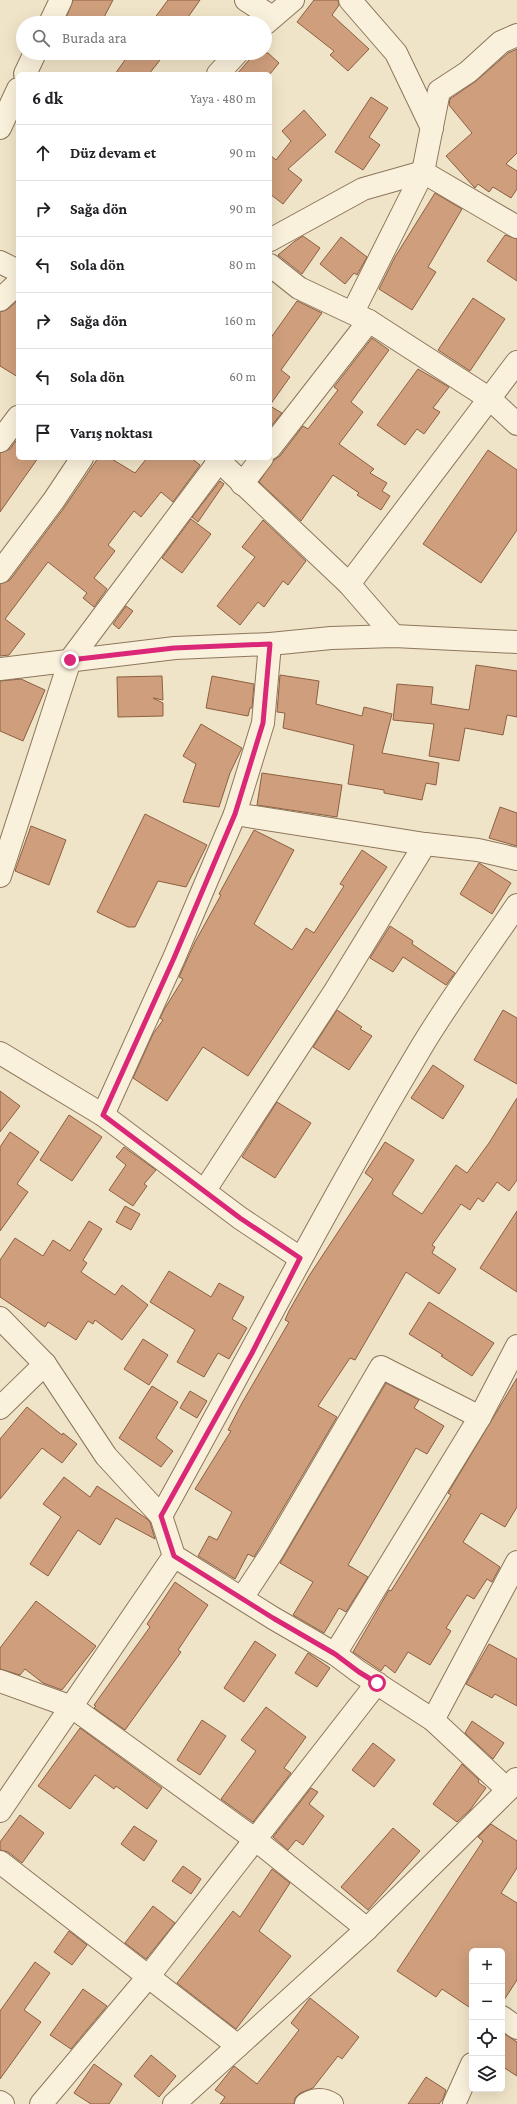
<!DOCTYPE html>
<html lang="tr">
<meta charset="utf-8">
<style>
:root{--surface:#fff;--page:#f2f2f2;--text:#202124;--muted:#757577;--line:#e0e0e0}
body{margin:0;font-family:"Crimson Pro",serif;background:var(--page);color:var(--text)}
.controls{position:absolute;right:12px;bottom:12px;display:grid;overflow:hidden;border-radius:6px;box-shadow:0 4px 16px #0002}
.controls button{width:36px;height:36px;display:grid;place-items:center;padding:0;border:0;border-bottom:1px solid var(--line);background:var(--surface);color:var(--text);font:20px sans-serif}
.stop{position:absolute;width:12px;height:12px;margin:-9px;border:3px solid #db2777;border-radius:50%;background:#fff}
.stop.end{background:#db2777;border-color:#fff;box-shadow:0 1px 4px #0008}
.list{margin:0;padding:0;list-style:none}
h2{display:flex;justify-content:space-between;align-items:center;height:52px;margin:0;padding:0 16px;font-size:17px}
h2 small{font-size:13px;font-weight:400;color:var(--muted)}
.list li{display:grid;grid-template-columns:26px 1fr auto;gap:12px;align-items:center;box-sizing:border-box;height:56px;padding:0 16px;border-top:1px solid var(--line)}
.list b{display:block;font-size:15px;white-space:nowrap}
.list em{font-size:13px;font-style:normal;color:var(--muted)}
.icon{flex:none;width:22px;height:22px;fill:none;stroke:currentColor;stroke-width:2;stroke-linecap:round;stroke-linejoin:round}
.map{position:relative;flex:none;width:517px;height:2104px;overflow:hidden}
.search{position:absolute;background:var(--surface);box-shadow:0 4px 16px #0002;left:16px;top:16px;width:256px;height:44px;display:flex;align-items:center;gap:10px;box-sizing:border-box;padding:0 14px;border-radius:22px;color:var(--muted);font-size:15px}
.panel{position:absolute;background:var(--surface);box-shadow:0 4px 16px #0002;left:16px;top:72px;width:256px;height:388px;border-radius:6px}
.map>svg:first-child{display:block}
</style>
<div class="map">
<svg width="517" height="2104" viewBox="0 0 517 2104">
<rect width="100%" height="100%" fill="#f0e4c8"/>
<!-- building -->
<g fill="#cf9f7d" stroke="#8d5f41">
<path d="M73 0H113L101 23H64Z"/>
<path d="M168 0H200L184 23H151Z"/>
<path d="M314 0H338L339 5 332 15 369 49 348 71 330 55 334 51 297 22Z"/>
<path d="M517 49V153L506 164 517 171V189L511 198 493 187 489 192 478 184 475 188 474 187 446 156 472 133 449 105 450 99 476 81 508 53Z"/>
<path d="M130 53H162L158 58 160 60 149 74H115Z"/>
<path d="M255 53H268L279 63 270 74H237Z"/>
<path d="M371 97 388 108 369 137 380 145 363 170 335 152Z"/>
<path d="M304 110 326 135 288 169 302 180 283 204 270 194V155L276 160 291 141 282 131Z"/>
<path d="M435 193 462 209 428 267 436 272 412 310 379 289 395 257Z"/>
<path d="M505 235 517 239V281L487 261Z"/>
<path d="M303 236 320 248 302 274 278 255 295 241Z"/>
<path d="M341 237 367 257 357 275 354 273 345 284 320 264Z"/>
<path d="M473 298 505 319 470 371 438 350Z"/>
<path d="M18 300V377L0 366V312L8 309Z"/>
<path d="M297 301 322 313 281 370 290 377 270 405V339Z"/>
<path d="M372 338 389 350 351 402 363 412 339 444 374 469 370 473 387 483 382 491 390 496 381 510 357 495 359 493 333 475 301 521 259 482 274 460 280 456 303 426 308 429 338 390 334 387Z"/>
<path d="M418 369 449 387 433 408 440 412 424 434 417 429 405 445 377 425Z"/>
<path d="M270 406 282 413 271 426H270Z"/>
<path d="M18 438V458H38L0 512V453L10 449Z"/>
<path d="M488 450 517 470V530L481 583 423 544Z"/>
<path d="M98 458H110L135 473 147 458H191L200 465 173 502 161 492 141 517 134 511 108 545 115 551 94 578 107 589 94 607 83 598 87 593 48 562 5 619 25 634 9 655 0 656V584L10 580 64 508Z"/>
<path d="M220 481 224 484 198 522 192 517Z"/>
<path d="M191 519 211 534 182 573 162 558Z"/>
<path d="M263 520 306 561 288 585 283 581 264 607 258 602 240 625 217 606 255 557 242 547Z"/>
<path d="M126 606 133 611 119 629 113 624Z"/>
<path d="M476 665 517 671V717L507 715 503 735 465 728 459 761 429 756 434 724 393 720 397 684 433 687 431 704 469 710Z"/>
<path d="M280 675 319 681 316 704 362 716 364 707 392 714 382 753 439 763 436 785 426 783 422 800 384 793V790L348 784 354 745 283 728 285 713 277 712Z"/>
<path d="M162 676 163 700 153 698 163 703V716L118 717 117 677Z"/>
<path d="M212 676 254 684 252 708H250L248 716 206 708Z"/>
<path d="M21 679 45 690 23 741 0 731V681Z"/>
<path d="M201 724 242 748 230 773 219 807 183 802 196 764 183 756Z"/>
<path d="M262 773 342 785 337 817 257 805Z"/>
<path d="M500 807 517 813V846L489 838Z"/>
<path d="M145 814 207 845 186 887 158 881 135 927H128L97 912Z"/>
<path d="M31 826 66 840 49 885 15 871Z"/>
<path d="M254 830 294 850 254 924 292 950 306 928 314 933 344 886 340 884 362 850 387 867 248 1076 203 1047 167 1101 133 1078 153 1034 163 1020 160 1018 165 1008 183 979 179 977 195 942 221 895 219 894Z"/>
<path d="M479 863 511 883 492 914 460 894Z"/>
<path d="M390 926 413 941 412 944 455 973 446 985 403 957 393 972 370 958Z"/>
<path d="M337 1010 362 1027 360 1029 372 1036 349 1070 313 1047Z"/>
<path d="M503 1010 517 1018V1084L474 1060Z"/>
<path d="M433 1065 464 1086 443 1119 411 1098Z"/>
<path d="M0 1091 20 1106 0 1132Z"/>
<path d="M517 1098V1180L509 1191 497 1182 483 1202 478 1198 470 1210 461 1204 432 1245 435 1247 432 1253 456 1269 439 1294 406 1272 355 1360 350 1358 318 1406 337 1417 262 1544 254 1557 248 1554 235 1579 198 1556 209 1536 217 1540 232 1512 195 1489 231 1431 228 1430 242 1403 289 1322 285 1320 289 1311 309 1276 373 1179 365 1173 385 1142 414 1160 392 1194 422 1214 456 1165 467 1173 489 1143Z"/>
<path d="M277 1102 311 1123 275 1178 242 1157Z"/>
<path d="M69 1115 102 1137 72 1181 40 1160Z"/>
<path d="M10 1132 39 1152 17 1184 28 1192 0 1231V1147Z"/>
<path d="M124 1147 156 1170 144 1184 147 1186 133 1206 109 1190 126 1165 116 1157Z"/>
<path d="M125 1206 140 1214 131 1230 116 1222Z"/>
<path d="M517 1211V1292L480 1268Z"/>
<path d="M89 1221 102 1229 83 1260 87 1263 81 1272 115 1295 122 1285 148 1305 122 1340 95 1320 93 1324 88 1321 76 1340 48 1322 45 1327 0 1297V1260L15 1238 43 1256 53 1240 70 1251Z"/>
<path d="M169 1271 211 1297 219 1283 244 1297 232 1319 247 1328 229 1359 218 1353 204 1377 177 1362 195 1330 150 1302Z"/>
<path d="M429 1302 494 1343 472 1376 441 1356 443 1355 409 1334Z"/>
<path d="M143 1339 168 1355 149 1385 124 1369Z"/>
<path d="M517 1378V1507L505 1527 481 1513 463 1542 500 1567 492 1582 487 1579 474 1599 467 1595 446 1628 451 1631 430 1665 408 1652 395 1673 385 1665 381 1671 353 1652 389 1590 391 1591 451 1495 448 1493Z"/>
<path d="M386 1383 419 1400 414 1408 444 1426 427 1454 416 1448 362 1541 348 1565 368 1577 346 1612 339 1608 324 1633 293 1615 313 1582 280 1563Z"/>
<path d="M152 1386 178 1402 156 1438 173 1451 161 1467 119 1438Z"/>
<path d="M190 1391 207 1401 197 1418 180 1408Z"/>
<path d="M27 1407 62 1435 63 1433 77 1444 62 1463 42 1448 0 1499V1439Z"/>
<path d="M64 1477 90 1497 97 1486 146 1518 150 1522 155 1539 116 1518 100 1545 78 1530 48 1576 30 1564 61 1517 43 1504Z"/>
<path d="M175 1582 208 1605 178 1650 181 1652 125 1730 94 1708 96 1706 94 1705 150 1627 147 1624Z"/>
<path d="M36 1601 96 1646 62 1690 43 1683 25 1669 20 1675 0 1669V1648Z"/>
<path d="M255 1641 276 1655 244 1702 224 1688Z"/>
<path d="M489 1644 517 1659V1706L495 1694 492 1698 466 1684Z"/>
<path d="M308 1653 330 1668 317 1687 295 1673Z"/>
<path d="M266 1707 306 1737 284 1768 291 1773 253 1822 221 1799 256 1751 241 1740Z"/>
<path d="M202 1720 226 1736 200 1775 177 1760Z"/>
<path d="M472 1721 504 1743 493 1759 465 1733Z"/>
<path d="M80 1728 162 1788 147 1809 116 1786 114 1789 95 1775 70 1809 38 1786Z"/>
<path d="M373 1743 395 1760 374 1787 352 1770Z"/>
<path d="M462 1764 479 1780 478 1782 486 1788 470 1810 457 1822 433 1804Z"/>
<path d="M311 1788 318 1792 309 1804 324 1816 303 1845 296 1840 288 1850 273 1837Z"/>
<path d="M20 1815 44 1833 22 1863 8 1852 0 1850V1842Z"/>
<path d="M491 1824 517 1841V1868L501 1893 517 1903V1980L504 2000 502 1998V1951H472V2009L442 1989 436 1997 397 1971 483 1841 478 1837Z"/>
<path d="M134 1826 157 1841 144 1861 121 1844Z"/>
<path d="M393 1828 420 1851 368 1910 341 1887Z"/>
<path d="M183 1866 201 1879 191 1894 172 1881Z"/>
<path d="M272 1869 290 1883 259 1931 291 1956 236 2029 177 1983 233 1911 240 1917Z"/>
<path d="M153 1906 175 1923 146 1959 125 1943Z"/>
<path d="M69 1931 87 1945 72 1965 54 1952Z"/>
<path d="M35 1962 50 1973 24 2010 41 2022 0 2079V2011Z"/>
<path d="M83 1989 107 2006 71 2049 50 2035Z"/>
<path d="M310 1998 359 2037 342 2059 338 2056 313 2088 300 2093 295 2098 294 2104H220L225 2097 215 2090 234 2066 257 2084 299 2030 291 2023Z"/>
<path d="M503 2033 517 2042V2076L503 2067 502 2069Z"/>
<path d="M151 2055 176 2076 159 2097 134 2076Z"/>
<path d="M94 2064 122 2084 109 2104H91L74 2093Z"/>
<path d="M426 2077 446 2090 443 2099 439 2104H408Z"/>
</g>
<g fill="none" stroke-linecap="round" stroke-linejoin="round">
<!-- minor casing -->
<g stroke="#8d765c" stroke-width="24">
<g id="minor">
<path d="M246 0 272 17"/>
<path d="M350 0 396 53 432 128"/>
<path d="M50 23 61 0"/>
<path d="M265 24 293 0"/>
<path d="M25 74 35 53"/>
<path d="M218 74 237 53"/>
<path d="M0 128 18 89"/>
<path d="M270 240 363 189 423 172 517 227"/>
<path d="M0 262 18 271"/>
<path d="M270 265 299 288 369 321 490 399 517 424"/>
<path d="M0 300 18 283"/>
<path d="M353 312 423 172 439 91 468 72 501 42 517 35"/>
<path d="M0 441 18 417"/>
<path d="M270 448 369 321"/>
<path d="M216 458 349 584 394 636"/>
<path d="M242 484 262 458"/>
<path d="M0 572 54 500 82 458"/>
<path d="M349 584 517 362"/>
<path d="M0 669 175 648 270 644 331 638 394 636 517 642"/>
<path d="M235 814 425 844 478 850 517 859"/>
<path d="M0 876 70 660 219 461"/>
<path d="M0 1053 103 1115 240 1218 300 1258"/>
<path d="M103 1115 174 958 235 814 263 723 270 644"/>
<path d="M205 1190 335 991 425 844"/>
<path d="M0 1318 45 1364 106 1456 161 1516 174 1556 273 1618 335 1654 359 1672 433 1720 508 1790"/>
<path d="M0 1408 45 1364"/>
<path d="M161 1516C248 1359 330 1200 422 1046 451 998 485 952 517 905"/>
<path d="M242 1598 273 1551 381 1367 480 1417"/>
<path d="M335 1654 480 1417 517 1346"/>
<path d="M0 1681 72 1707 256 1840 367 1929"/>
<path d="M433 1720 517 1562"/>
<path d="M0 1811 174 1556"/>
<path d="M0 1862 238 2046"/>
<path d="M502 2017 517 2028"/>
<path d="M0 2102 3 2104"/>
<path d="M41 2104 148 1977 377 1683"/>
<path d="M174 2104 367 1929 508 1790 516 1779"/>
<path d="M306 2104C315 2099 323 2098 332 2104"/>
<path d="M454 2104 472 2064"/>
</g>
</g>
<!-- minor -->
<use href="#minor" stroke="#faf1dc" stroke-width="22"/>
</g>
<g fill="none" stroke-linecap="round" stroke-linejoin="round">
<!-- route -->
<path stroke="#db2777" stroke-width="5" d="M70 660 174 648 270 644 263 723 235 814 174 958 103 1115 240 1218 300 1258 252 1353 161 1516 174 1556 273 1618 335 1654 359 1672 377 1683"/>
</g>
</svg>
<div class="controls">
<button>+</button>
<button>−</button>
<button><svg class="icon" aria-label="locate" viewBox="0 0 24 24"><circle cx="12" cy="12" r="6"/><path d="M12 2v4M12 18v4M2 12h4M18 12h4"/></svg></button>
<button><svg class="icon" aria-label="layers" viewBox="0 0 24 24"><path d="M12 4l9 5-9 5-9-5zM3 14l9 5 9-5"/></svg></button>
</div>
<div class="stop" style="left:377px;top:1683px"></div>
<div class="stop end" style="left:70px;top:660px"></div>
<div class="search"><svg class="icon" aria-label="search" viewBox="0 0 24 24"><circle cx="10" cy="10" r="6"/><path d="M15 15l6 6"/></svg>Burada ara</div>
<section class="panel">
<h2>6 dk<small>Yaya · 480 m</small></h2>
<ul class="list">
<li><svg class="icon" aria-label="ahead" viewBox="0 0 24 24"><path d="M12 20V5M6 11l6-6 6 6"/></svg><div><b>Düz devam et</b></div><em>90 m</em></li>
<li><svg class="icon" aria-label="right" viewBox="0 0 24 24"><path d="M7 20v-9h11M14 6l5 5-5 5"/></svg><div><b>Sağa dön</b></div><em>90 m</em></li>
<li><svg class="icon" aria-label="left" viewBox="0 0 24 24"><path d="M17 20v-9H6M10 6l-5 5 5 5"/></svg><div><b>Sola dön</b></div><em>80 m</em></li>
<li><svg class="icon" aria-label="right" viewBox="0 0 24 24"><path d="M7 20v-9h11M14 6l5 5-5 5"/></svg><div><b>Sağa dön</b></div><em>160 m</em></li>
<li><svg class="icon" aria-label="left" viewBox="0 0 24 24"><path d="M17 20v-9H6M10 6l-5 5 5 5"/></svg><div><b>Sola dön</b></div><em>60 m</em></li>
<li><svg class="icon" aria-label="arrive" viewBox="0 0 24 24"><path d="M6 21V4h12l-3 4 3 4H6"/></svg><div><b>Varış noktası</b></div></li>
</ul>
</section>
</div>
